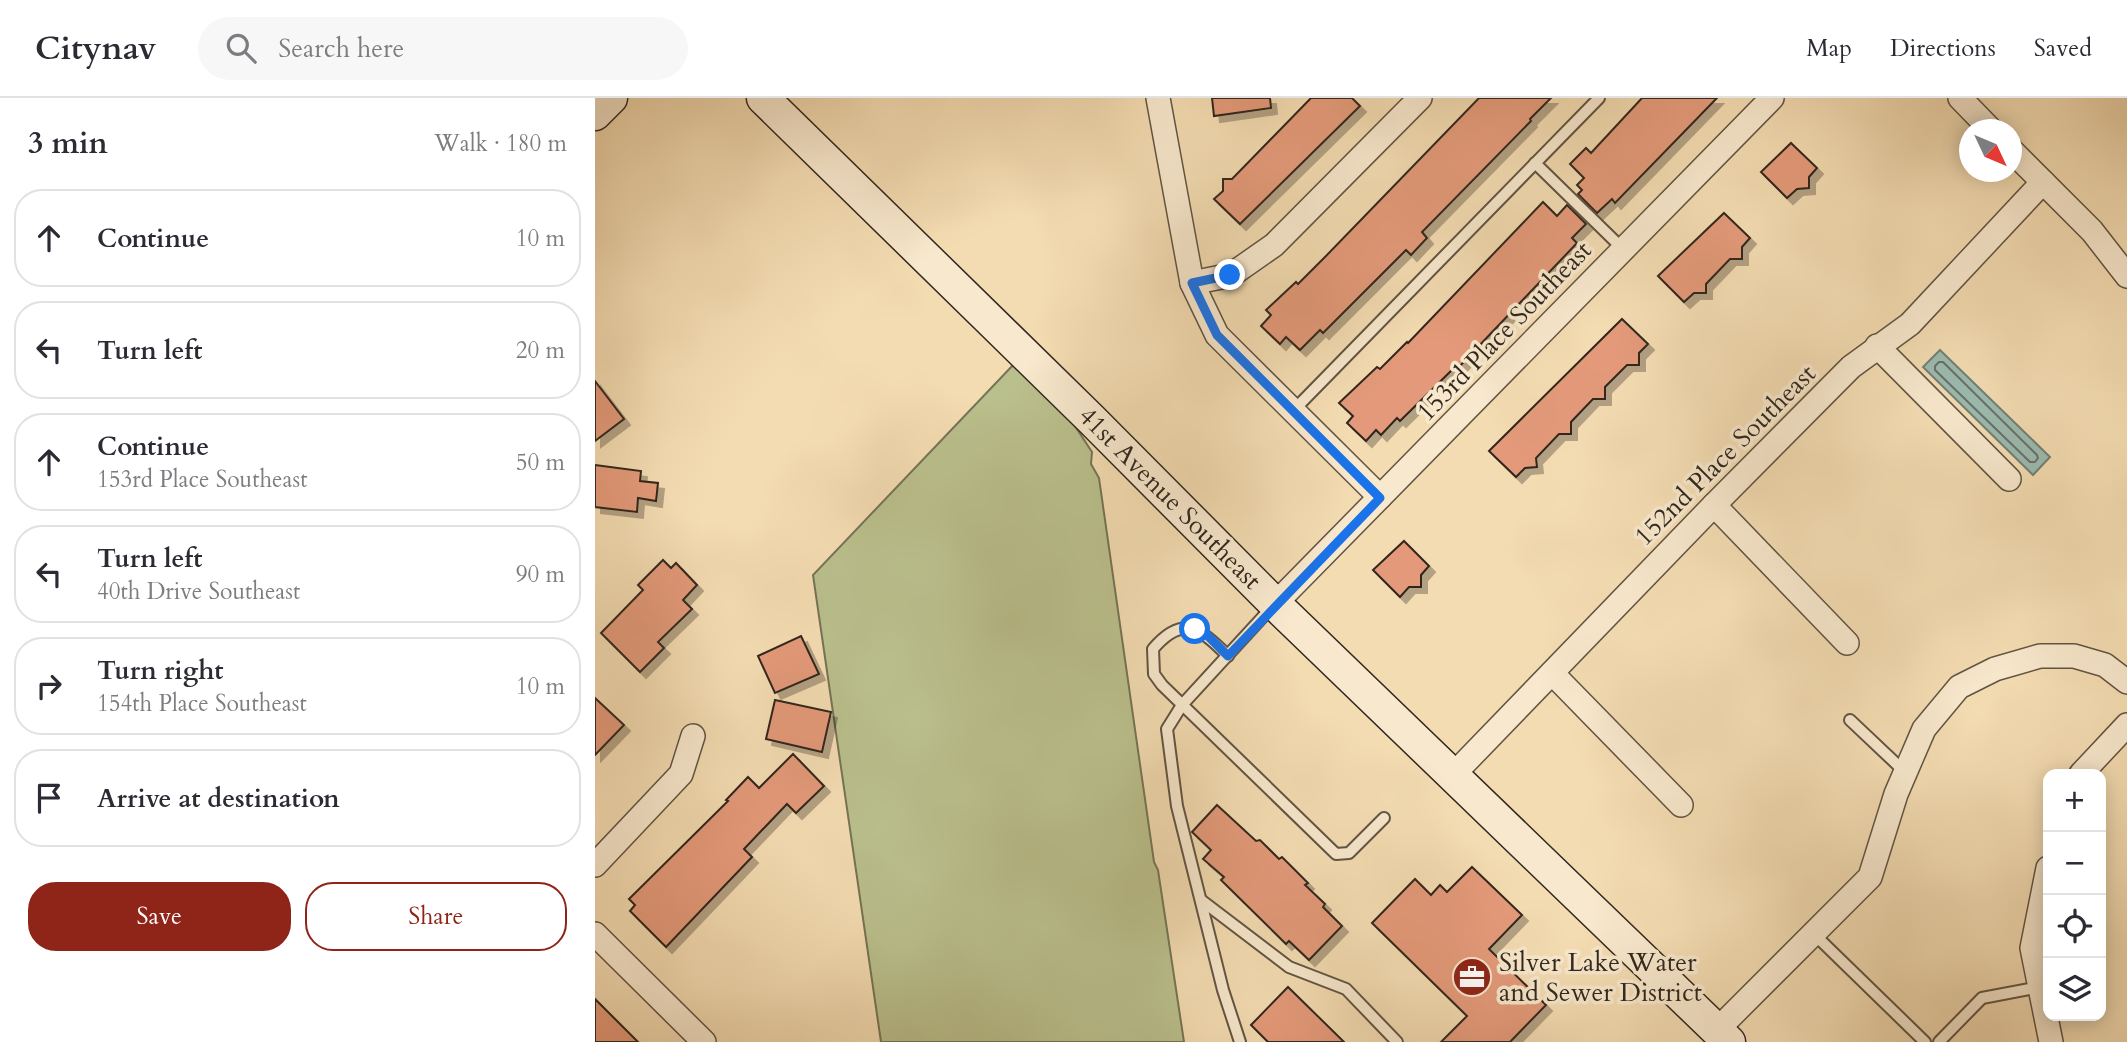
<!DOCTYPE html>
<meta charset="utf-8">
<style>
:root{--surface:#fff;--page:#f7f7f7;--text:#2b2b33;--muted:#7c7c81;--line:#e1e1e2;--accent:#8f2418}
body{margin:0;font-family:Cardo,serif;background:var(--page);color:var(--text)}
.controls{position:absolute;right:21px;bottom:21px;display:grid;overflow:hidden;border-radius:14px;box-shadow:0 4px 18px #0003}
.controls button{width:63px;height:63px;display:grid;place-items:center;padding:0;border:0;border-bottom:2px solid var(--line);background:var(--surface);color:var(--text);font:35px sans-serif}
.compass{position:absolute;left:1364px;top:21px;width:63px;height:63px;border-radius:50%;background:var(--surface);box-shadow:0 4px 18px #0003;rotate:134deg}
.stop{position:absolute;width:21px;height:21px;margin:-16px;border:5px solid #1a73e8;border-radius:50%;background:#fff}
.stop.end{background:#1a73e8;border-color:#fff;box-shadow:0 2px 7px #0008}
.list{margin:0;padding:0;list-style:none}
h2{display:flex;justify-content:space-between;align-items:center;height:91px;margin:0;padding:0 28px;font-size:30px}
h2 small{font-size:23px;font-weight:400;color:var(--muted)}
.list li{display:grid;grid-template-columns:46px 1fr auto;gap:21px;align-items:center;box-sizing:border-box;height:98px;margin:0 14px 14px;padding:0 14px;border:2px solid var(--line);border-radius:28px}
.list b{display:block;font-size:26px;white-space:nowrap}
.list p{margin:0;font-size:23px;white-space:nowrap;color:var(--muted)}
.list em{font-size:23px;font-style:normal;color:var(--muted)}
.actions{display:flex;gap:14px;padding:21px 28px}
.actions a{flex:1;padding:16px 0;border:2px solid var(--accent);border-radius:28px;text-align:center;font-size:24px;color:var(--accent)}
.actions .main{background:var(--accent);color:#fff}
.icon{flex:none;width:38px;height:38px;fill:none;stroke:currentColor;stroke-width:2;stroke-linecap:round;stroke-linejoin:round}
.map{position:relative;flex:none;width:1532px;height:944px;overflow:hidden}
header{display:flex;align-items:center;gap:42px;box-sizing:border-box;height:98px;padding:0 35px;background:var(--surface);border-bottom:2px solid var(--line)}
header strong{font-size:33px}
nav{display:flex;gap:38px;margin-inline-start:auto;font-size:24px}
.search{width:490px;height:63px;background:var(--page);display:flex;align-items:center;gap:18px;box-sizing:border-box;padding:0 24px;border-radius:38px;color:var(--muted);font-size:26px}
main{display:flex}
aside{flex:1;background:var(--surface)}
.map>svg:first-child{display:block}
</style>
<header>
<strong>Citynav</strong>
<div class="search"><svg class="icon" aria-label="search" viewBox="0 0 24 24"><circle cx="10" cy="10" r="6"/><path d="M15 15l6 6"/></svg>Search here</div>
<nav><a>Map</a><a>Directions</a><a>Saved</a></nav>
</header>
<main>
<aside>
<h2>3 min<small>Walk · 180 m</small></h2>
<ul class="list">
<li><svg class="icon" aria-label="ahead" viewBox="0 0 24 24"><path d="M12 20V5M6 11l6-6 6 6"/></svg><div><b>Continue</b></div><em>10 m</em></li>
<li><svg class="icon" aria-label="left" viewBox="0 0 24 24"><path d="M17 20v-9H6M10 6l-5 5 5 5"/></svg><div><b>Turn left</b></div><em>20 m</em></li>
<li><svg class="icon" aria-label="ahead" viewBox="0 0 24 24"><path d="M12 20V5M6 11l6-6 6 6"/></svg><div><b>Continue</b><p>153rd Place Southeast</p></div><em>50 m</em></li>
<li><svg class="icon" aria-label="left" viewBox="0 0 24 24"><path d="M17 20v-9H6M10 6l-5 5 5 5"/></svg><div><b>Turn left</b><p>40th Drive Southeast</p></div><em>90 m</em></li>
<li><svg class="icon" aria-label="right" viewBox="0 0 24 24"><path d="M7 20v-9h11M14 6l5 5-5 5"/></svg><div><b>Turn right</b><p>154th Place Southeast</p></div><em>10 m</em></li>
<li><svg class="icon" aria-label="arrive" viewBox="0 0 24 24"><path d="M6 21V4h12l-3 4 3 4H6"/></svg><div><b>Arrive at destination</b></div></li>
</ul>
<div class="actions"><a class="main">Save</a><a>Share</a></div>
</aside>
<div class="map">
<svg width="1532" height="944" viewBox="0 0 1532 944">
<defs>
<filter id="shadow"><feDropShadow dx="6" dy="6" stdDeviation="0" flood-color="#0004"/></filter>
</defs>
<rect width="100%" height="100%" fill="#f4dcb2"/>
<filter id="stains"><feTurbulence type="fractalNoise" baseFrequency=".00286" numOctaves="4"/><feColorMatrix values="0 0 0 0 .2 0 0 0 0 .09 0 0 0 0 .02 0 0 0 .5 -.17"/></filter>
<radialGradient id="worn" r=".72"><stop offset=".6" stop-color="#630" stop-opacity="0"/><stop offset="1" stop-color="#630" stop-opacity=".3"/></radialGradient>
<!-- green -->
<path fill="#bac08d" stroke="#757456" stroke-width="2" d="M420 265 474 319 497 354 496 366 504 380 559 764 563 772 589 944H286L218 477Z"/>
<!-- water -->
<path fill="#9cbbb1" stroke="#718076" stroke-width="2" d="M1345 252 1455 359 1438 377 1328 269Z"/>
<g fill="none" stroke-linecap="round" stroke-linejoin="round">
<!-- shore -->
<path stroke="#667168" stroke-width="2" d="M1344 264H1348L1442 357 1443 360 1440 364H1435L1340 272V268Z"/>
</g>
<!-- building -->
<g fill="#e49a7a" stroke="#30271e" stroke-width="2" filter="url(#shadow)">
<path d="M617 0H675L676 10 619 18Z"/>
<path d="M716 0H757L765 8 645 126 619 101 628 93V81H637Z"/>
<path d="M884 0H956L935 21 936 23 827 134 832 140 816 157 811 152 728 235 725 232 705 252 691 239 685 246 666 228 676 217 671 212 701 184 703 186 731 158Z"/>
<path d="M1047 0H1122L1020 105 1017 101 1002 115 983 96 987 92 982 87 989 80 975 66 991 50 996 55Z"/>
<path d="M1196 45 1222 70 1214 79V90L1202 91 1192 100 1166 74Z"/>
<path d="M948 104 962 118 972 107 991 126 977 140 982 145 863 270 861 268 805 323 802 320 786 337 781 332 771 343 752 325 758 318 744 305 782 269 785 271 812 244 813 245Z"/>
<path d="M1129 115 1155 140 1147 149V161H1135L1111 186V195H1099L1089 204 1063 178Z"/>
<path d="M1027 221 1053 246 1044 255V267H1032L1010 289V301H998L976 324V336H964L941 360 942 369 930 370 921 379 894 353Z"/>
<path d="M0 283 29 321 0 343Z"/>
<path d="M0 367 46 373 45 383 63 385 61 403 43 400 42 414 0 409Z"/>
<path d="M809 443 834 468 826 477V489H814L805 499 778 472Z"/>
<path d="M68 462 76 470 81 465 102 487 88 502 97 511 63 544 69 550 45 574 6 535 48 492 43 487Z"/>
<path d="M206 538 224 576 180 595 163 558Z"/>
<path d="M0 600 29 627 0 657Z"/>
<path d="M180 602 236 614 227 654 171 641Z"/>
<path d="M198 656 229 688 201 715 192 706 149 751 157 759 71 849 35 813 40 807 34 801 133 703 131 702 153 679 164 690Z"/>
<path d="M622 707 661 743 665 742 684 761 687 759 713 785 710 787 730 806 728 809 747 828 714 862 694 843 691 846 626 782 629 779 608 761 616 752 597 734Z"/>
<path d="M877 769 927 817 894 851 951 907 915 944H846L872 918 777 825 820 781 836 797 845 787 852 794Z"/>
<path d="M693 889 749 944H673L656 927Z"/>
<path d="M0 901 43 944H0Z"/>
</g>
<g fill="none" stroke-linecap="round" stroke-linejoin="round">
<!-- lane casing -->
<g stroke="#615443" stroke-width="14">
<g id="lane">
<path d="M940 65 1028 151"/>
<path d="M698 313 1004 0"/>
<path d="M633 558C605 530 588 516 558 551L559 576 567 587 741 756 754 755 789 720"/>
<path d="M1255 622 1310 674"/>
<path d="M606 802 694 869 751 891 802 944"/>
<path d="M1219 836 1330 944"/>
<path d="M645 944 628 892 582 708 572 631 587 607 677 509"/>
<path d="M1344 944 1387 900 1445 889"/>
</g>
</g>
<!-- street casing -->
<g stroke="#615443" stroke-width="26">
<g id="street">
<path d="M563 0 597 185 622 237 785 399"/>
<path d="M1365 0 1396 32"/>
<path d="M1416 52 1497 133 1532 178"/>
<path d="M597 185 636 177 679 147 825 0"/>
<path d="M1282 248 1414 381"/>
<path d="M1119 407 1252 545"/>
<path d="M680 506 1177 0"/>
<path d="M957 575 1086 707"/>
<path d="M1486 676 1532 627"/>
<path d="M858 677 1119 407 1256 269 1315 226 1448 84"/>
<path d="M0 767 86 676 98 638"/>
<path d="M1453 770 1437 850 1456 944"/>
<path d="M0 836 109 944"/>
<path d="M1122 932 1275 779 1301 696 1329 631 1364 589 1400 571 1445 558H1479L1510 567 1532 584"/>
</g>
</g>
<!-- secondary casing -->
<g stroke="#30271e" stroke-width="35">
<g id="secondary">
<path d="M168 0 496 321 680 506 1134 944"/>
<path d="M0 16 16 0"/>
</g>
</g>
<!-- lane -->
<use href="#lane" stroke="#f8e8cd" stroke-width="10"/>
<!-- street -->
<use href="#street" stroke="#f8e8cd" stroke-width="23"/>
<!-- secondary -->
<use href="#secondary" stroke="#f8e8cd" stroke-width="32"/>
</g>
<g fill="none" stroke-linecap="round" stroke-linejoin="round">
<!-- route -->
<path stroke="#1a73e8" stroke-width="9" d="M600 531 612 537 633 558 785 400 622 237 597 185 635 177"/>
</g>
<!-- icons -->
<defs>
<g id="office-disc" transform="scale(2.0125)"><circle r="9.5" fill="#8f2418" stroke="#f8e8cd"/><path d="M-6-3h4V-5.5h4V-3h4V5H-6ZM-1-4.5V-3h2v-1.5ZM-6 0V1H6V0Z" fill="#fff"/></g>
</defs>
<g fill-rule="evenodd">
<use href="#office-disc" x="877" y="879"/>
</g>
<g text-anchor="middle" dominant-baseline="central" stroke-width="7" stroke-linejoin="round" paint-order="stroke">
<!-- street labels -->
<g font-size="26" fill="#30271e" stroke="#f8e8cd">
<text transform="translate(909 233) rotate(-46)">153rd Place Southeast</text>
<text transform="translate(1130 357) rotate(-45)">152nd Place Southeast</text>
<text transform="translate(575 400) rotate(45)">41st Avenue Southeast</text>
</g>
<!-- poi labels -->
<g font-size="26" fill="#30271e" stroke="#f8e8cd" text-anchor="start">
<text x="904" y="864">Silver Lake Water<tspan x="904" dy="30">and Sewer District</tspan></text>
</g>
</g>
<rect width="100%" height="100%" filter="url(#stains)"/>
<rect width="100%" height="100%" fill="url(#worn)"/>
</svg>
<div class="controls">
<button>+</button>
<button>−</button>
<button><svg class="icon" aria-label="locate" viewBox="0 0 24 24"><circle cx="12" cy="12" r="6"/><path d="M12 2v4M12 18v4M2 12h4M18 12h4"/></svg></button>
<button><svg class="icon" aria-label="layers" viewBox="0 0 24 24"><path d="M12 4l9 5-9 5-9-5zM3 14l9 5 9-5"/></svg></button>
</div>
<svg class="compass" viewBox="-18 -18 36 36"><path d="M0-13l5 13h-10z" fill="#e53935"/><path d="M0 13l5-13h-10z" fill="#7c7c81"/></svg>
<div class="stop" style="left:600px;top:531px"></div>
<div class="stop end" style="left:635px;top:177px"></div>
</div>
</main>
